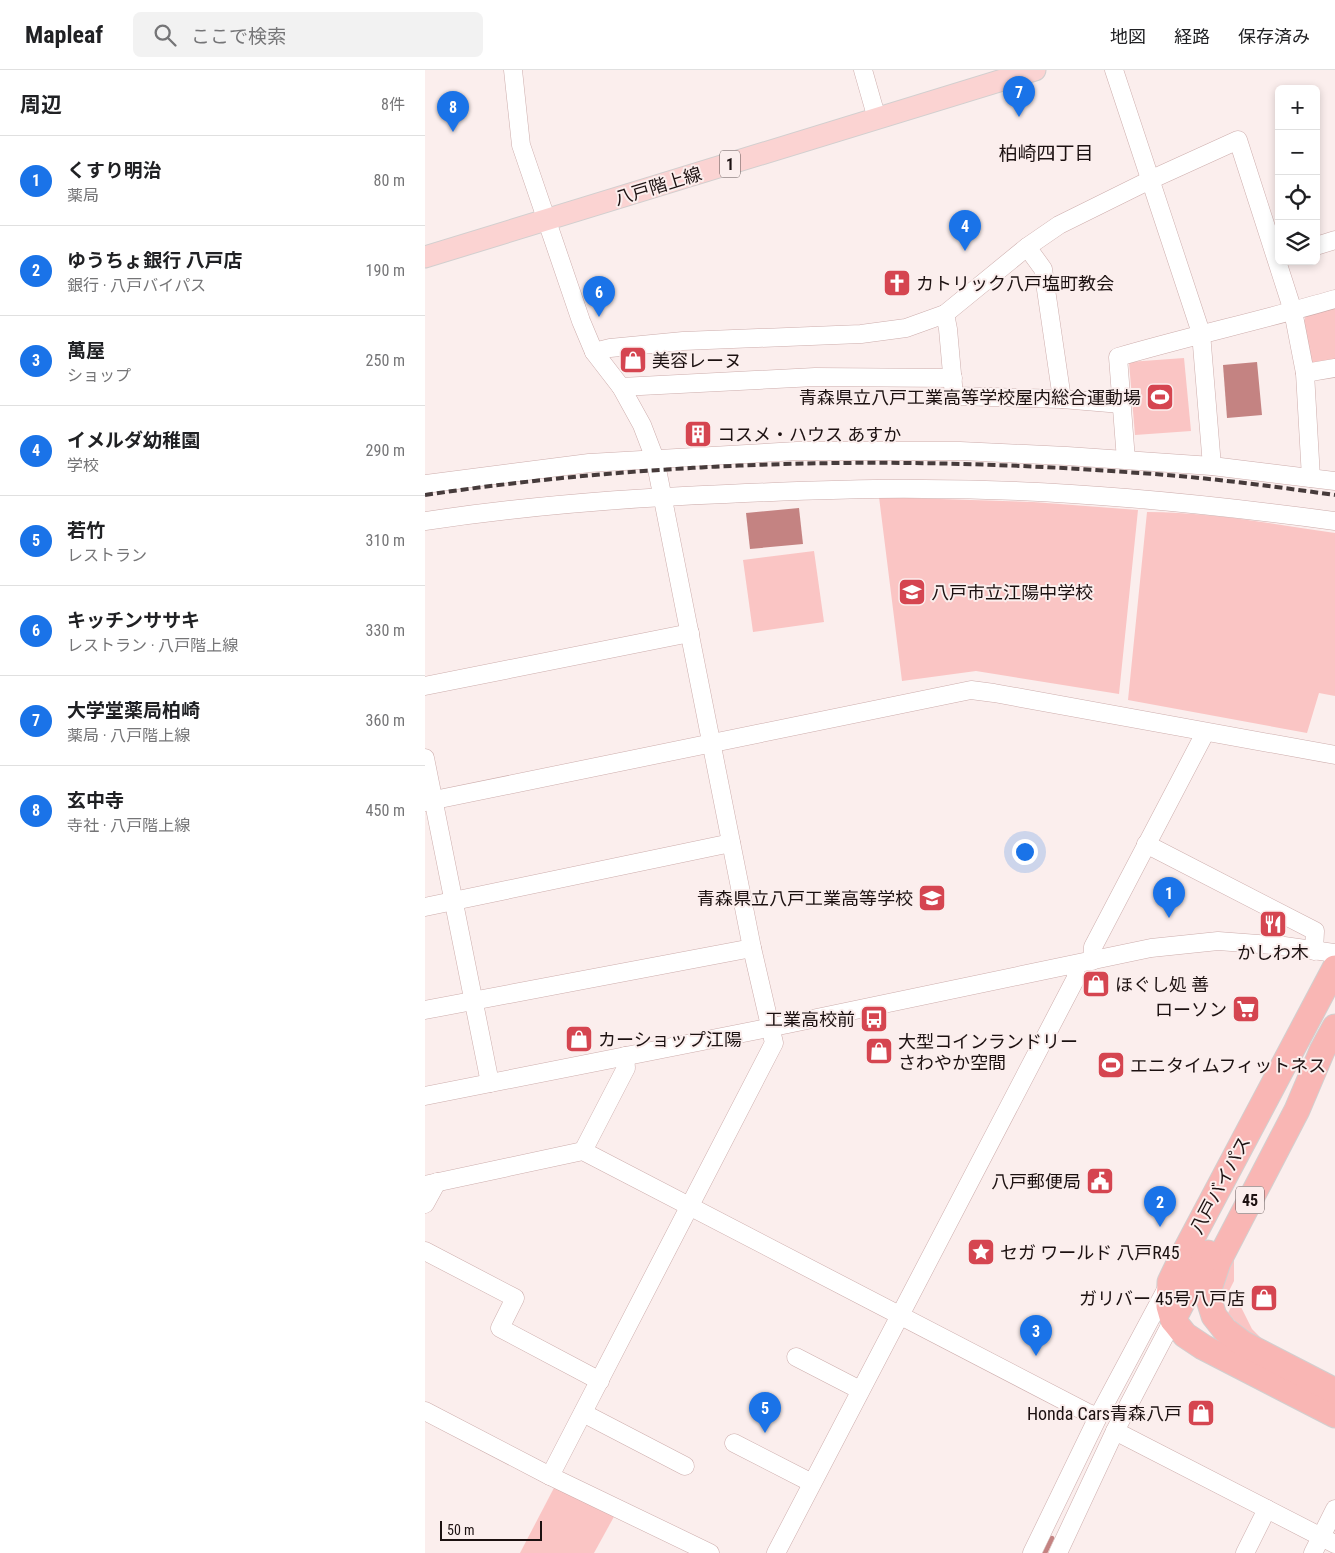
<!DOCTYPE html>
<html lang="ja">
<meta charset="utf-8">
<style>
:root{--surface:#fff;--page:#f2f2f2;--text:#202124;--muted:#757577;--line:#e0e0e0;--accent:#1a73e8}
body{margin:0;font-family:"Roboto Condensed","Noto Sans JP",sans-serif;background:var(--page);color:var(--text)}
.controls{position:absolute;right:15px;top:15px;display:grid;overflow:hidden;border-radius:8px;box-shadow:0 2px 8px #0003}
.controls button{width:45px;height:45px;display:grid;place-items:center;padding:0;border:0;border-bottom:1px solid var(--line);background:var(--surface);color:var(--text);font:25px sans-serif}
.scale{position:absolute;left:15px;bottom:12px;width:102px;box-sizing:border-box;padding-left:5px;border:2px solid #1c1111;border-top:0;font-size:14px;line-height:18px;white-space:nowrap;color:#1c1111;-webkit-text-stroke:4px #fbeeed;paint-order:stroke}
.you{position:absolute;left:599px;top:781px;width:18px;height:18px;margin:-12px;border:4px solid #fff;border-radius:50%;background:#1a73e8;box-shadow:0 0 0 8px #1a73e833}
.badge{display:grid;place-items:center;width:32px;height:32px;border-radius:50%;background:var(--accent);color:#fff;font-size:16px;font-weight:700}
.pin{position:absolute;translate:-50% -41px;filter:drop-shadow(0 1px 2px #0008)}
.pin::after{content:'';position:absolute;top:26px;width:18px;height:15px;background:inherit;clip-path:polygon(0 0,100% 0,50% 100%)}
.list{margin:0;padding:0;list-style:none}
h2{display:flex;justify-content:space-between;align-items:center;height:65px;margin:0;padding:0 20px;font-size:21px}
h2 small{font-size:16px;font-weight:400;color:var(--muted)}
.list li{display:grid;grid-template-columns:32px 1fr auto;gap:15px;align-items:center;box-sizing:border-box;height:90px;padding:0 20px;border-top:1px solid var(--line)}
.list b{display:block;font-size:19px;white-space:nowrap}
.list p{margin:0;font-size:16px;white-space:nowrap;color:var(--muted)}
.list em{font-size:16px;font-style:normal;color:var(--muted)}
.icon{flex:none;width:28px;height:28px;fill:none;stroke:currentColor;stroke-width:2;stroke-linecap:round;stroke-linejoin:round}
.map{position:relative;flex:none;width:910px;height:1483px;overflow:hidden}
header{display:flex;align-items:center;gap:30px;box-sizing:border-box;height:70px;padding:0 25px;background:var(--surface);border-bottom:1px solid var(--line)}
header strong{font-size:24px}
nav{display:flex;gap:28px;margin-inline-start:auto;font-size:18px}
.search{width:350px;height:45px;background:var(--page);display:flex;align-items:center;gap:12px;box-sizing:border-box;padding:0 18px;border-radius:8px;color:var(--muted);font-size:19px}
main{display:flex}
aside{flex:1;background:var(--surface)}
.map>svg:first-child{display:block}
</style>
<header>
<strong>Mapleaf</strong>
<div class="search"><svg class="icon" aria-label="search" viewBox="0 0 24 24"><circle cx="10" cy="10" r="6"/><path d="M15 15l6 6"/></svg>ここで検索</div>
<nav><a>地図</a><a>経路</a><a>保存済み</a></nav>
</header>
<main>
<aside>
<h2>周辺<small>8件</small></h2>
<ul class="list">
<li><span class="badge">1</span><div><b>くすり明治</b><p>薬局</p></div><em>80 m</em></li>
<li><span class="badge">2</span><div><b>ゆうちょ銀行 八戸店</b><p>銀行 · 八戸バイパス</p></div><em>190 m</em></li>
<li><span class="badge">3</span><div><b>萬屋</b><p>ショップ</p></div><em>250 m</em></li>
<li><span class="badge">4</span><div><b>イメルダ幼稚園</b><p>学校</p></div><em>290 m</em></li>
<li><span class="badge">5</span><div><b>若竹</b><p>レストラン</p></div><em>310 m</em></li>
<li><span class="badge">6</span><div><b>キッチンササキ</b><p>レストラン · 八戸階上線</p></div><em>330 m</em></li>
<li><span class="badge">7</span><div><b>大学堂薬局柏崎</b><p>薬局 · 八戸階上線</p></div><em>360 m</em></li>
<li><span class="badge">8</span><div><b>玄中寺</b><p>寺社 · 八戸階上線</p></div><em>450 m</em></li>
</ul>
</aside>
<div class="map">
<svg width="910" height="1483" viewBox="0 0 910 1483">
<rect width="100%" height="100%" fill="#fbeeed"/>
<!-- green -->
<g fill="#fac5c4">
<path d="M910 237V293L884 295 878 254 881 245Z"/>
<path d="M759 288 766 361 710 365 704 292Z"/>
<path d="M454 427 608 432 713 440 694 624 551 601 477 611Z"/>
<path d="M722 442C785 442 848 454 910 463V626L894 623 882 663 703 630Z"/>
<path d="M389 481 399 552 328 562 318 490Z"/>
<path d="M809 1185V1211L803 1223 797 1221 798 1213Z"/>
<path d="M811 1227 827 1259 837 1269C823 1264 813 1255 803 1243Z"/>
<path d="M131 1414 191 1443 169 1483H95Z"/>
</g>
<!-- water -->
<g fill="#c48382">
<path d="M832 292 837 345 802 348 798 295Z"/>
<path d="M374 438 378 474 325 479 321 443Z"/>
</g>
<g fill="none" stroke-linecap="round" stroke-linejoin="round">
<!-- stream -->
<path stroke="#c48382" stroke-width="4.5" d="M620 1483 627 1468"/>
<!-- minor casing -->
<g stroke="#cdadac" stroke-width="19">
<g id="minor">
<path d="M88 0 96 75 156 251 169 282 196 317 217 355 230 389 327 878 349 973 125 1406"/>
<path d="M438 0 452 49"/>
<path d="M689 0 776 263 787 396"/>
<path d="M891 176 910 170"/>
<path d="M602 177 618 199 637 329"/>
<path d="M520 244 602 177 634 155 725 110 813 70 868 241 880 303 886 408"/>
<path d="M169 282 185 278 258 271 436 264 481 258 520 244 523 259 529 326 637 329 696 334"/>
<path d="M880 303 910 298"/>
<path d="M196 317 390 307 528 308"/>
<path d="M701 390 693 287C765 266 838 250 910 229"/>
<path d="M0 414 164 393 372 381H535L642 386 787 396 910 411"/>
<path d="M0 451C100 436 200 428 301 424 367 421 433 418 499 419 636 419 774 433 910 451"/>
<path d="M0 616 265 563"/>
<path d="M0 688 65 1013"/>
<path d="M0 732 546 620 569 623 910 685"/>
<path d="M721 774 890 861 889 881"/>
<path d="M0 837 306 773"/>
<path d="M667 891 668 877 780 663"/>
<path d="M0 940 327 878"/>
<path d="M0 1026 363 954 726 878 793 871 859 876 910 883"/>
<path d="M158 1081 201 998 200 986"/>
<path d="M0 1115 158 1081 661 1342 673 1347"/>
<path d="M0 1134 12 1112"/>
<path d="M0 1181 90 1228 75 1258 175 1311"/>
<path d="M371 1287 435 1320"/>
<path d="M0 1341 125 1406 285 1483"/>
<path d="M158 1343 260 1396"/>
<path d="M690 1361 910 1474"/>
<path d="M309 1373 387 1413"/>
<path d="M351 1483 651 908 650 895"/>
<path d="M607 1483 673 1347 743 1216"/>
<path d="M633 1483 690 1361 748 1250"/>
<path d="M820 1483 842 1439"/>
<path d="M888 1483 910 1439"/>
</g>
</g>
<!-- major casing -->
<g stroke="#d2cfcf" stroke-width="23">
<path id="major" d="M0 187 610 0"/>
</g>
<!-- highway casing -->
<g stroke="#d2cfcf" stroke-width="27">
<g id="highway">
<path d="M910 898 756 1189 745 1212 744 1236 748 1250 760 1265 778 1277 910 1345"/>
<path d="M910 957 897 981 872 1040 793 1192 784 1219V1230L789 1246 800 1260 817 1273 910 1321"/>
<path d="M748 1250 783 1183"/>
</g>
</g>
<!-- minor -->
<use href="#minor" stroke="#fff" stroke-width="18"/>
<!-- major -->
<use href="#major" stroke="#fbd3d2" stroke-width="21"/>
<!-- highway -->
<use href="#highway" stroke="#f9b6b4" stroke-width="25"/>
<!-- rail -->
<path stroke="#463b3b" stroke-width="4" stroke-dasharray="8 4" stroke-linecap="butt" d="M0 425C236 390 477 385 714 403 780 407 845 416 910 425"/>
</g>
<!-- icons -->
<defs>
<g id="church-square" transform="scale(1.4375)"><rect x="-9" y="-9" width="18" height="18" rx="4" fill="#d54550" stroke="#fbeeed"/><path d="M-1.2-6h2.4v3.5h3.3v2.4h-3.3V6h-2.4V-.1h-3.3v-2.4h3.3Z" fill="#fff"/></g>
<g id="shop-square" transform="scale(1.4375)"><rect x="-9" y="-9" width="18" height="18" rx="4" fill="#d54550" stroke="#fbeeed"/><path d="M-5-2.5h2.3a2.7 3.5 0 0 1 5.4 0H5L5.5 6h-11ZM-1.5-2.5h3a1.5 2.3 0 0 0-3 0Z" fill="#fff"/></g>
<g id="stadium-square" transform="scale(1.4375)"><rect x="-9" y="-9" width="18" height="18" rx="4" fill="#d54550" stroke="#fbeeed"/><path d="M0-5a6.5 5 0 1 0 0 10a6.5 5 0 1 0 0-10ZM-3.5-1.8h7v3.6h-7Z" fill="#fff"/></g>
<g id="building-square" transform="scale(1.4375)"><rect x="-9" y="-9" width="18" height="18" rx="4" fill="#d54550" stroke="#fbeeed"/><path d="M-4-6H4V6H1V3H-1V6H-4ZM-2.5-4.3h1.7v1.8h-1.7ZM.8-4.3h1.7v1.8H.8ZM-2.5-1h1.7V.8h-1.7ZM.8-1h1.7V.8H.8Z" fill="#fff"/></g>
<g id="school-square" transform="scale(1.4375)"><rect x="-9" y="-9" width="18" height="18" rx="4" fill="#d54550" stroke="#fbeeed"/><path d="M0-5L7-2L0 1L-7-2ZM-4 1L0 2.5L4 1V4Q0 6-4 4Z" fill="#fff"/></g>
<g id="restaurant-square" transform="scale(1.4375)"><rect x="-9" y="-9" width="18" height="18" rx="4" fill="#d54550" stroke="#fbeeed"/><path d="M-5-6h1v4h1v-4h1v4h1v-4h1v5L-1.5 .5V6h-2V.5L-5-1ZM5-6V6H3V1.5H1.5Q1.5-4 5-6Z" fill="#fff"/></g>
<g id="supermarket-square" transform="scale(1.4375)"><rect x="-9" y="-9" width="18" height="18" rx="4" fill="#d54550" stroke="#fbeeed"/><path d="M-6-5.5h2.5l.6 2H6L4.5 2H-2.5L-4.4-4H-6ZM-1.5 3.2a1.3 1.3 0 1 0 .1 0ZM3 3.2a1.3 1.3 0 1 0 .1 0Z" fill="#fff"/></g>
<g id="bus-square" transform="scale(1.4375)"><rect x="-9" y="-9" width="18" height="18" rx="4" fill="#d54550" stroke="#fbeeed"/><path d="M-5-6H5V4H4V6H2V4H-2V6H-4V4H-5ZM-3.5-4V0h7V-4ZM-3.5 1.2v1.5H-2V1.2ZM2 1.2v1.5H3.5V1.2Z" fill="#fff"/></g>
<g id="civic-square" transform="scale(1.4375)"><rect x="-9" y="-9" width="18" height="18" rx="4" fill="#d54550" stroke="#fbeeed"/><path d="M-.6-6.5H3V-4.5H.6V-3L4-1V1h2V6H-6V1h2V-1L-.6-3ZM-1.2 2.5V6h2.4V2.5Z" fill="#fff"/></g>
<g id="sight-square" transform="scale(1.4375)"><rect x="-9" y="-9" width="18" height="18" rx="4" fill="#d54550" stroke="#fbeeed"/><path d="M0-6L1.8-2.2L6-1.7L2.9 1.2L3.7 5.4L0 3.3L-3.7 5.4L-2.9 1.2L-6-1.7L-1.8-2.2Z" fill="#fff"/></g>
</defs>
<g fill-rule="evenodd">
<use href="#church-square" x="472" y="213"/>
<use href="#shop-square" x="208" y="290"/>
<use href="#stadium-square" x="735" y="327"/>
<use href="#building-square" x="273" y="364"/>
<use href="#school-square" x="487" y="522"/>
<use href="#school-square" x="507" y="828"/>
<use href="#restaurant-square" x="848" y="854"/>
<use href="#shop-square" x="671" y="914"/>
<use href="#supermarket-square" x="821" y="939"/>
<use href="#bus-square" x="449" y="949"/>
<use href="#shop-square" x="154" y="969"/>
<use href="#shop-square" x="454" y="981"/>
<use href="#stadium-square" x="686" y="995"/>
<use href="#civic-square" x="675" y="1111"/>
<use href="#sight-square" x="556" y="1182"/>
<use href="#shop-square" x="839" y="1228"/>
<use href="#shop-square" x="776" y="1343"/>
</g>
<g text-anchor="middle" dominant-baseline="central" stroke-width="4" stroke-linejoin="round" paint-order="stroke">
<!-- shield labels -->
<g fill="#fbeeed" stroke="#5f5353" stroke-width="1">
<rect x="295" y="80.5" width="20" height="27" rx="4"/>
<rect x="811" y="1116.5" width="28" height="27" rx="4"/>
</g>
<g font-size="16" font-weight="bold" fill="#1c1111">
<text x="305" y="94">1</text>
<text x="825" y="1130">45</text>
</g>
<!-- street labels -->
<g font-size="18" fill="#1c1111" stroke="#fbeeed">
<text transform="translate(233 116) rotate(-17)">八戸階上線</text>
<text transform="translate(795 1115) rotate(-62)">八戸バイパス</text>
</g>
<!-- poi labels -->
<g font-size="18" fill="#1c1111" stroke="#fbeeed" text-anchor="start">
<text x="491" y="213">カトリック八戸塩町教会</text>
<text x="227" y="290">美容レーヌ</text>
<text x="716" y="327" text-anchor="end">青森県立八戸工業高等学校屋内総合運動場</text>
<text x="292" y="364">コスメ・ハウス あすか</text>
<text x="506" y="522">八戸市立江陽中学校</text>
<text x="488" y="828" text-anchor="end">青森県立八戸工業高等学校</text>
<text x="848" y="882" text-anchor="middle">かしわ木</text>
<text x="690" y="914">ほぐし処 善</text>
<text x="802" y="939" text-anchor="end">ローソン</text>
<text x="430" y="949" text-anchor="end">工業高校前</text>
<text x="173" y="969">カーショップ江陽</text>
<text x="473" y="971">大型コインランドリー<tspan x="473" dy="21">さわやか空間</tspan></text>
<text x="705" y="995">エニタイムフィットネス</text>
<text x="656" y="1111" text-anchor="end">八戸郵便局</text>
<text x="575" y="1182">セガ ワールド 八戸R45</text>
<text x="820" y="1228" text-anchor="end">ガリバー 45号八戸店</text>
<text x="757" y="1343" text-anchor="end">Honda Cars青森八戸</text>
</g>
<!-- neighbourhood labels -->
<g font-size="19" fill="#1c1111" stroke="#fbeeed">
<text x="621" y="83">柏崎四丁目</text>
</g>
</g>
</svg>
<div class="controls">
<button>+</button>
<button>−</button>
<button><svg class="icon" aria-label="locate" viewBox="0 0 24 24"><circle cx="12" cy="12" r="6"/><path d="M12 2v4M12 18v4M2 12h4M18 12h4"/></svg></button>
<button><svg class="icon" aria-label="layers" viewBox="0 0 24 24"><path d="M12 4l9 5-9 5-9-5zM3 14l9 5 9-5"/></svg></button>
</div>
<div class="scale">50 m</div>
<div class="you"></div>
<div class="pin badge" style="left:744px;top:848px">1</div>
<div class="pin badge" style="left:735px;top:1157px">2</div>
<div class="pin badge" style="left:611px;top:1286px">3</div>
<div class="pin badge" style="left:540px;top:181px">4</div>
<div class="pin badge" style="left:340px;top:1363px">5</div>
<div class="pin badge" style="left:174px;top:247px">6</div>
<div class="pin badge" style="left:594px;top:47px">7</div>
<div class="pin badge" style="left:28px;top:62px">8</div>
</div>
</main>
